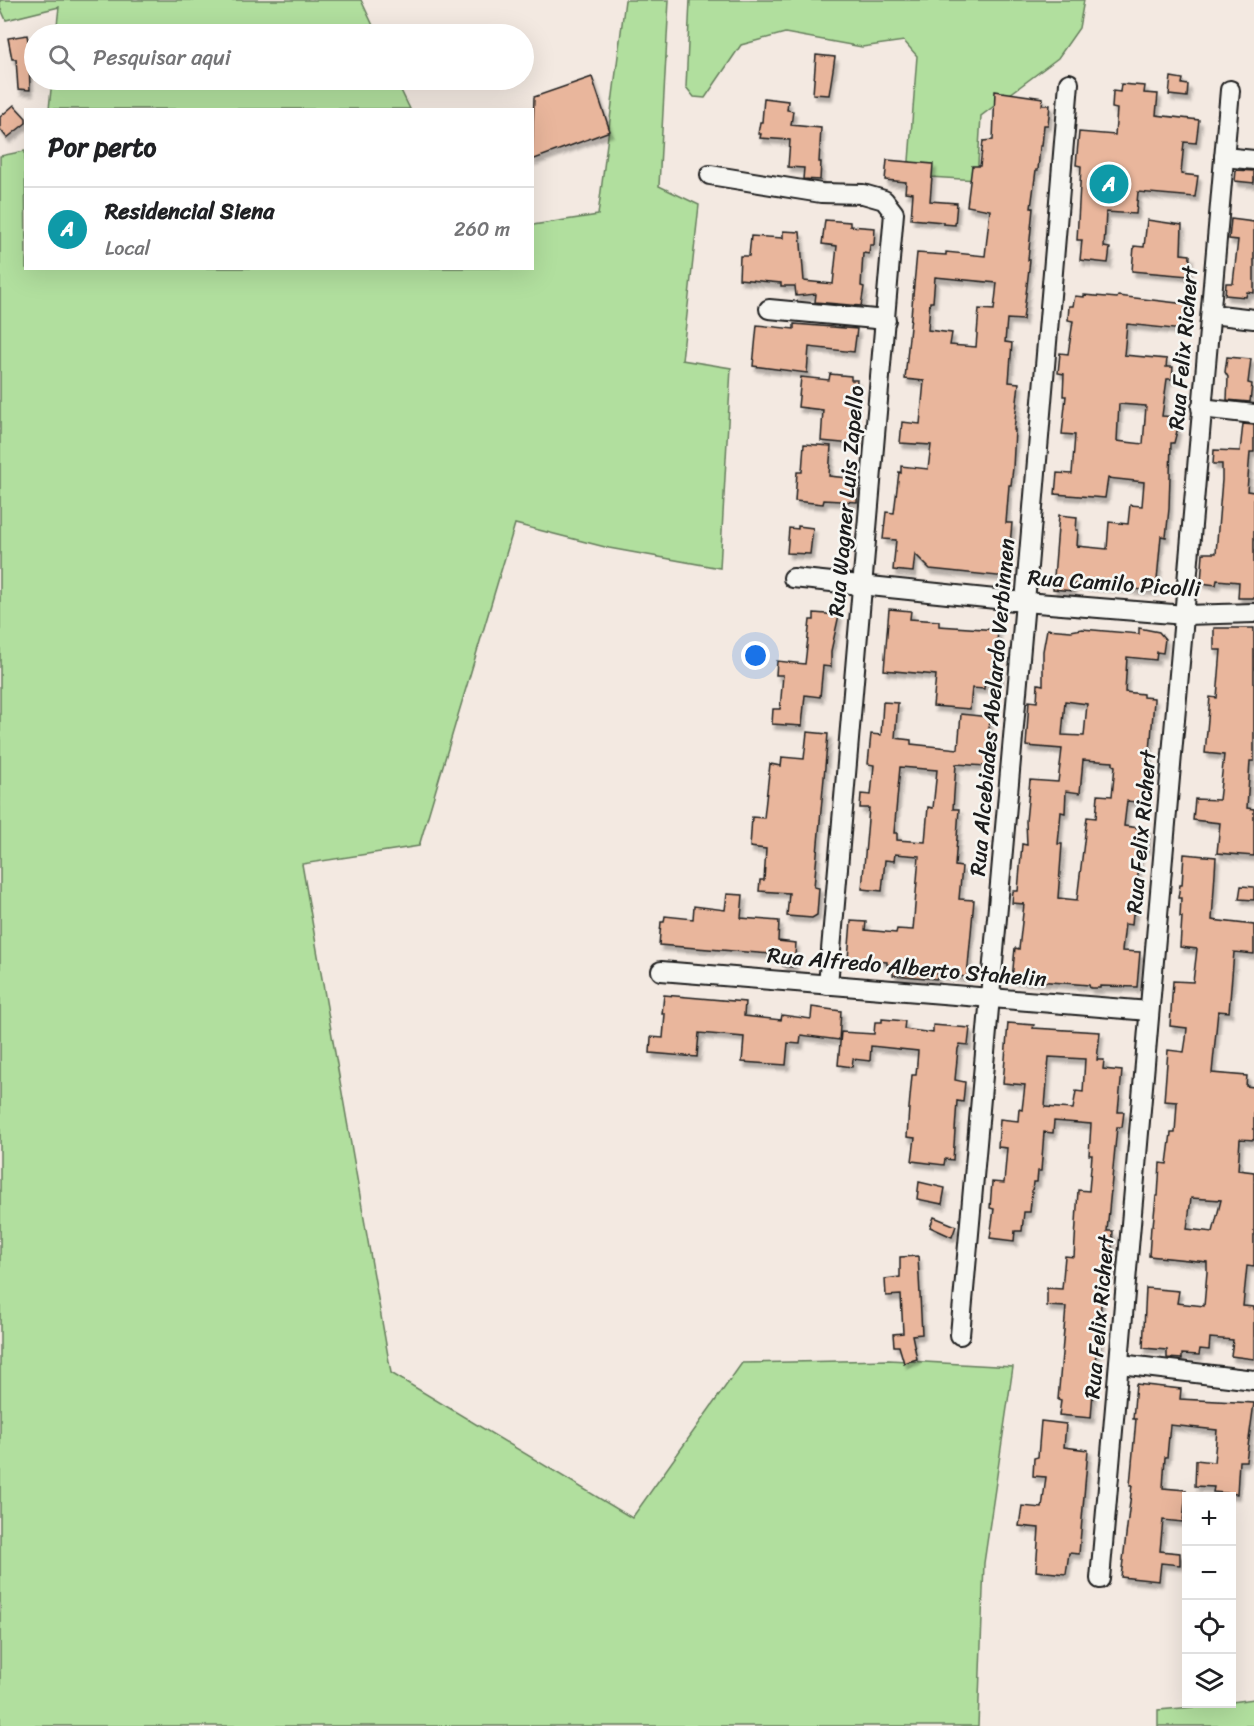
<!DOCTYPE html>
<html lang="pt">
<meta charset="utf-8">
<style>
:root{--surface:#fff;--page:#f6f6f6;--text:#202124;--muted:#757577;--line:#e0e0e0;--accent:#7c3aed}
body{margin:0;font-family:Sriracha,sans-serif;background:var(--page);color:var(--text)}
.controls{position:absolute;right:18px;bottom:18px;display:grid;overflow:hidden;border-radius:0px;box-shadow:0 6px 24px #0002}
.controls button{width:54px;height:54px;display:grid;place-items:center;padding:0;border:0;border-bottom:2px solid var(--line);background:var(--surface);color:var(--text);font:30px sans-serif}
.you{position:absolute;left:756px;top:656px;width:21px;height:21px;margin:-15px;border:4px solid #fff;border-radius:50%;background:#1a73e8;box-shadow:0 0 0 9px #1a73e833}
.badge{display:grid;place-items:center;width:39px;height:39px;border-radius:50%;background:var(--accent);color:#fff;font-size:20px;font-weight:700}
.pin{position:absolute;translate:-50% -50%;border:3px solid #fff;box-shadow:0 2px 6px #0006}
.list{margin:0;padding:0;list-style:none}
h2{display:flex;justify-content:space-between;align-items:center;height:78px;margin:0;padding:0 24px;font-size:26px}
h2 small{font-size:20px;font-weight:400;color:var(--muted)}
.list li{display:grid;grid-template-columns:39px 1fr auto;gap:18px;align-items:center;box-sizing:border-box;height:84px;padding:0 24px;border-top:2px solid var(--line)}
.list b{display:block;font-size:22px;white-space:nowrap}
.list p{margin:0;font-size:20px;white-space:nowrap;color:var(--muted)}
.list em{font-size:20px;font-style:normal;color:var(--muted)}
.icon{flex:none;width:33px;height:33px;fill:none;stroke:currentColor;stroke-width:2;stroke-linecap:round;stroke-linejoin:round}
.map{position:relative;flex:none;width:1254px;height:1726px;overflow:hidden}
.search{position:absolute;background:var(--surface);box-shadow:0 6px 24px #0002;left:24px;top:24px;width:510px;height:66px;display:flex;align-items:center;gap:15px;box-sizing:border-box;padding:0 21px;border-radius:33px;color:var(--muted);font-size:22px}
.panel{position:absolute;background:var(--surface);box-shadow:0 6px 24px #0002;left:24px;top:108px;width:510px;height:162px;border-radius:0px}
.map>svg:first-child{display:block}
</style>
<div class="map">
<svg width="1254" height="1726" viewBox="0 0 1254 1726">
<defs>
<filter id="shadow"><feDropShadow dx="3" dy="5" stdDeviation="1.5" flood-color="#0004"/></filter>
</defs>
<rect width="100%" height="100%" fill="#f3e9e1"/>
<filter id="ink" filterUnits="userSpaceOnUse"><feTurbulence type="fractalNoise" baseFrequency=".0167" numOctaves="2"/><feDisplacementMap in="SourceGraphic" scale="12" xChannelSelector="R" yChannelSelector="G"/><feConvolveMatrix kernelMatrix="1 2 1 2 8 2 1 2 1" color-interpolation-filters="sRGB"/></filter>
<g filter="url(#ink)">
<!-- green -->
<g fill="#b1df9e" stroke="#667e5d" stroke-width="1.5">
<path d="M0 0H361L377 34H56L59 7 6 20 0 7Z"/>
<path d="M625 0H669L659 186 699 205 682 360 731 368 720 568 609 548 515 524 419 846 302 864 391 1373 632 1518 742 1363 889 1360 1013 1367 984 1563 978 1726H0V156L25 151 26 268H532L533 225 598 215Z"/>
<path d="M690 0H1084L1079 28 1058 58 981 116 977 180 929 177 909 161 917 56 904 41 862 47 785 33 741 45 705 98 694 97 686 87Z"/>
<path d="M52 80H396L410 109H49Z"/>
<path d="M1254 1699V1726H1158V1710L1232 1704V1702Z"/>
</g>
<!-- building -->
<g fill="#e9b69c" stroke="#1c1c1c" stroke-width="1.5" fill-rule="evenodd" filter="url(#shadow)">
<path d="M27 35 31 57 29 58 30 90 18 89 16 59H12L8 38Z"/>
<path d="M816 55 835 57 829 95 813 94Z"/>
<path d="M592 77 610 131 532 160 534 97Z"/>
<path d="M1171 77 1183 79 1182 84 1188 85 1187 97 1169 95Z"/>
<path d="M1121 84 1145 86 1144 93 1158 94 1156 115 1199 120 1196 143 1184 142 1181 174 1198 176 1195 197 1138 192 1136 214 1106 212 1104 247 1110 248 1108 263 1080 260 1082 240H1077L1081 166 1076 165 1079 132 1115 135 1117 109 1112 108 1113 91 1120 92Z"/>
<path d="M995 91 1043 98 1042 105H1050L1048 125H1044L1042 146H1040L1038 170H1036L1031 208H1033L1028 260H1030L1023 320 1007 319 1005 342 1012 343 1009 382 1019 383 1014 430H1015L1013 468 1011 485H1009L1006 523H1012L1007 577 930 569 915 554 913 572 893 570 896 540 883 539 886 512 894 513 899 472 901 473V466L928 469 931 445 900 443 902 422 920 424 924 381 905 379 917 253 946 255V252L985 256 990 210 967 206 972 166H980L983 141 993 140ZM935 277 997 283 994 310 979 309 976 347 950 345 952 333 928 330 930 302H933Z"/>
<path d="M764 98 788 101 787 110 793 111 791 125 821 128 819 162H821L820 180 803 179 804 168 788 167 790 140 760 138 761 134H758L760 122H762Z"/>
<path d="M14 105 26 118V123L7 138 0 129V117Z"/>
<path d="M887 160 933 164 930 201 957 203 955 225 943 224V222L911 219 913 193 905 192 906 182 885 180Z"/>
<path d="M1236 170 1254 171V183L1235 181Z"/>
<path d="M1231 219 1254 222V293L1247 292 1246 297 1225 295 1226 283H1233L1238 240 1229 239Z"/>
<path d="M825 220 850 222V226L875 228 874 245H870L869 254 863 253 861 286 864 287 861 306 815 302 816 294 796 296 795 286H781V283L739 279 740 256H749L751 236 783 238V231L800 232 804 281 833 284 837 246 822 244Z"/>
<path d="M1147 220 1182 225 1181 254 1190 255 1189 276 1132 271 1134 246 1144 247Z"/>
<path d="M1084 295 1117 298 1118 296 1186 304 1183 330 1127 324 1124 355 1167 359 1166 367H1173L1172 379H1167L1162 416 1177 417V431L1174 443H1171L1169 509 1166 537 1161 536 1156 591 1074 584 1073 591 1053 589 1059 515 1077 517 1076 530H1078L1077 546 1107 549 1109 522 1128 524 1130 505 1142 506 1144 482 1108 478 1105 498 1055 494 1057 473 1072 474 1075 435 1062 434 1066 396H1063L1064 374 1058 373 1060 353 1068 354 1073 321 1068 320 1069 306H1073L1075 296 1084 297ZM1119 404 1146 406 1143 444 1117 441Z"/>
<path d="M794 324 857 329 854 352 809 347 807 373 753 366 757 325 794 329Z"/>
<path d="M1227 357 1251 359 1248 383 1252 384 1250 402 1227 400 1228 377 1225 372Z"/>
<path d="M830 374 851 376V380H857L853 444 821 441 823 410 798 407 801 377 829 380Z"/>
<path d="M1243 424 1254 425V452H1250L1247 491 1254 492V598H1238L1239 582 1217 580 1216 585 1201 583 1203 553H1216L1222 480V464H1213L1214 450 1240 451Z"/>
<path d="M804 444 831 446 829 476 858 479 857 502 824 500 823 504 795 501 797 472H802Z"/>
<path d="M798 526 813 528 810 554 787 553 789 528 798 529Z"/>
<path d="M889 609 911 611 910 619 939 621V626L998 630 995 667H1001L1000 680 985 679 984 689 972 688 970 709 933 706 936 675 884 670Z"/>
<path d="M814 613 839 615 831 651V667L823 666 820 697 805 695 802 726 772 724 773 709H780L783 675H776L777 661 805 664 810 620H814Z"/>
<path d="M1139 628 1159 632 1165 639 1163 653 1157 652 1156 660 1127 657 1125 692 1143 694V697L1154 698V700L1146 803 1127 801 1124 826 1148 829 1147 849 1140 848 1135 914 1133 913 1132 925 1125 924 1122 951 1140 952 1137 987 1100 986V988H1090L1089 985 1012 979 1015 948 1019 949 1024 904 1012 903 1013 891H1018L1022 844 1027 845 1026 821 1030 780 1058 782 1062 749 1026 746 1029 701 1037 702 1038 684 1043 685V651L1047 629 1071 631 1082 629 1139 634ZM1065 701 1087 704 1084 736 1062 735ZM1083 760 1113 762V765L1115 766 1112 796 1098 795 1096 818 1087 817 1077 900 1058 898 1062 844H1058L1061 812 1065 813 1066 791 1080 793Z"/>
<path d="M1214 628H1254V761H1250L1247 808 1254 809V856L1217 853 1220 823 1193 820 1195 799 1219 800 1224 755 1205 753 1210 697 1217 698 1221 650H1214Z"/>
<path d="M883 702 898 703 895 738 911 740V744L958 749 961 714 990 717 986 766 956 764 953 809H959L955 866 962 867 959 899 974 900 967 977 937 974V979L893 975 894 965H887V962L848 959 851 921 866 922 865 930 896 933 897 929 913 930 919 856 895 854 894 861 885 860 882 891 862 889 869 808H860L861 794 871 795 874 765 868 764 871 734 881 735ZM900 767 937 770 933 808 928 807 925 842 897 840V833H894Z"/>
<path d="M807 732 828 734 814 887 819 888 817 915 812 918 787 916 789 893 759 891 760 880H764L766 849 750 847 752 817 764 818 770 764 781 766 782 757 804 759Z"/>
<path d="M1184 854 1216 857 1212 920 1254 925V954L1234 952 1229 1012 1218 1011 1212 1073 1247 1076 1246 1086 1254 1087V1140L1240 1139 1238 1170 1254 1172V1267L1247 1266 1243 1306 1254 1307V1359L1231 1356 1233 1340 1210 1338 1209 1350 1200 1349 1199 1355 1182 1354V1359L1167 1358V1350L1143 1348 1146 1288 1179 1291 1177 1303 1204 1306 1207 1272V1262L1149 1256 1151 1226H1153L1156 1196H1158L1160 1163 1167 1164 1171 1133H1175L1177 1102 1164 1101 1168 1050 1184 1052 1186 1039 1187 1028 1170 1026 1173 981 1193 982 1197 949 1180 947 1182 917H1180L1181 898H1178L1180 885H1182ZM1191 1198 1221 1200 1213 1232 1187 1229Z"/>
<path d="M1241 886 1254 887V900L1239 899Z"/>
<path d="M727 894 743 895 741 918 779 921 778 941 796 943 794 967 783 966 784 955 659 945 661 922H664L665 916 693 919 694 906 725 910Z"/>
<path d="M664 995 745 1002 744 1016 781 1020 782 1015 811 1019 812 1007 841 1011 839 1040 801 1035 800 1044 788 1043 786 1065 742 1062 744 1037 699 1033 697 1057 650 1053 651 1037 663 1038 665 1014H662Z"/>
<path d="M882 1019 905 1021 904 1029 933 1033V1025L970 1028 968 1045 960 1044 958 1049 955 1080 965 1082 963 1102 957 1101 953 1160 945 1159 944 1165 912 1161 915 1138 907 1137 909 1108 912 1075H916L918 1051 871 1046 870 1061 853 1059 852 1067 838 1065 841 1032 874 1034 875 1022H882Z"/>
<path d="M1008 1023 1034 1025 1033 1028 1100 1032 1097 1060H1104L1103 1069 1122 1071 1118 1112H1124L1122 1127H1117L1107 1231H1113L1111 1263 1110 1276 1103 1275 1100 1318H1102L1099 1352H1096L1091 1418 1059 1415 1061 1401 1058 1400 1066 1307 1047 1306V1288L1062 1289 1065 1256 1074 1257 1078 1190 1089 1191 1092 1155H1089L1091 1124 1054 1121 1053 1133 1044 1132 1041 1171H1038L1037 1182H1033L1030 1212H1024L1022 1231H1015L1014 1241 990 1238 994 1209 990 1208 992 1182 1004 1183 1007 1148 998 1147 1000 1119 1018 1121 1019 1109 1022 1110 1025 1085 1003 1083ZM1049 1057 1085 1059 1083 1092 1076 1091 1073 1109 1045 1107Z"/>
<path d="M919 1182 945 1188 942 1204 917 1199Z"/>
<path d="M934 1217 956 1226 952 1237 930 1227Z"/>
<path d="M918 1256 922 1334 912 1335 917 1359 904 1363 899 1346H894L893 1334 903 1333 901 1295 886 1296 885 1279 900 1277V1257Z"/>
<path d="M1136 1384 1181 1389 1180 1399 1254 1403 1246 1461H1239L1237 1494 1213 1492 1214 1487 1195 1486 1196 1460 1214 1462 1217 1430 1170 1425 1167 1457H1165L1163 1488 1186 1490 1183 1522 1163 1520 1160 1551 1180 1553V1565L1161 1563 1159 1581 1121 1577 1132 1485H1130L1136 1419H1133Z"/>
<path d="M1041 1421 1066 1424 1064 1447 1088 1450 1079 1554 1069 1553 1066 1574 1036 1571 1039 1528 1019 1526 1022 1506 1042 1508 1046 1477 1033 1476 1034 1458 1038 1457Z"/>
</g>
<g fill="none" stroke-linecap="round" stroke-linejoin="round">
<!-- street casing -->
<g stroke="#1c1c1c" stroke-width="22">
<g id="street">
<path d="M1224 157 1254 160"/>
<path d="M710 175 821 193 863 194 884 200 894 213 828 985"/>
<path d="M769 309 886 320"/>
<path d="M1211 314 1254 319"/>
<path d="M1201 408 1254 414"/>
<path d="M793 578 1025 602 1185 615 1254 613"/>
<path d="M661 971 1149 1011"/>
<path d="M960 1335 1025 602 1069 83"/>
<path d="M1120 1364 1254 1380"/>
<path d="M1100 1579 1230 90"/>
</g>
</g>
<!-- street -->
<use href="#street" stroke="#f6f6f2" stroke-width="18"/>
</g>
</g>
<g text-anchor="middle" dominant-baseline="central" stroke-width="5" stroke-linejoin="round" paint-order="stroke">
<!-- street labels -->
<g font-size="22" fill="#1c1c1c" stroke="#f6f6f2">
<text transform="translate(1183 348) rotate(-85)">Rua Felix Richert</text>
<text transform="translate(846 501) rotate(-85)">Rua Wagner Luis Zapello</text>
<text transform="translate(1114 583) rotate(4)">Rua Camilo Picolli</text>
<text transform="translate(992 707) rotate(-85)">Rua Alcebiades Abelardo Verbinnen</text>
<text transform="translate(1141 832) rotate(-85)">Rua Felix Richert</text>
<text transform="translate(907 967) rotate(5)">Rua Alfredo Alberto Stahelin</text>
<text transform="translate(1099 1317) rotate(-85)">Rua Felix Richert</text>
</g>
</g>
</svg>
<div class="controls">
<button>+</button>
<button>−</button>
<button><svg class="icon" aria-label="locate" viewBox="0 0 24 24"><circle cx="12" cy="12" r="6"/><path d="M12 2v4M12 18v4M2 12h4M18 12h4"/></svg></button>
<button><svg class="icon" aria-label="layers" viewBox="0 0 24 24"><path d="M12 4l9 5-9 5-9-5zM3 14l9 5 9-5"/></svg></button>
</div>
<div class="you"></div>
<div class="pin badge" style="left:1109px;top:184px;background:#0f9aa8">A</div>
<div class="search"><svg class="icon" aria-label="search" viewBox="0 0 24 24"><circle cx="10" cy="10" r="6"/><path d="M15 15l6 6"/></svg>Pesquisar aqui</div>
<section class="panel">
<h2>Por perto<small></small></h2>
<ul class="list">
<li><span class="badge" style="background:#0f9aa8">A</span><div><b>Residencial Siena</b><p>Local</p></div><em>260 m</em></li>
</ul>
</section>
</div>
